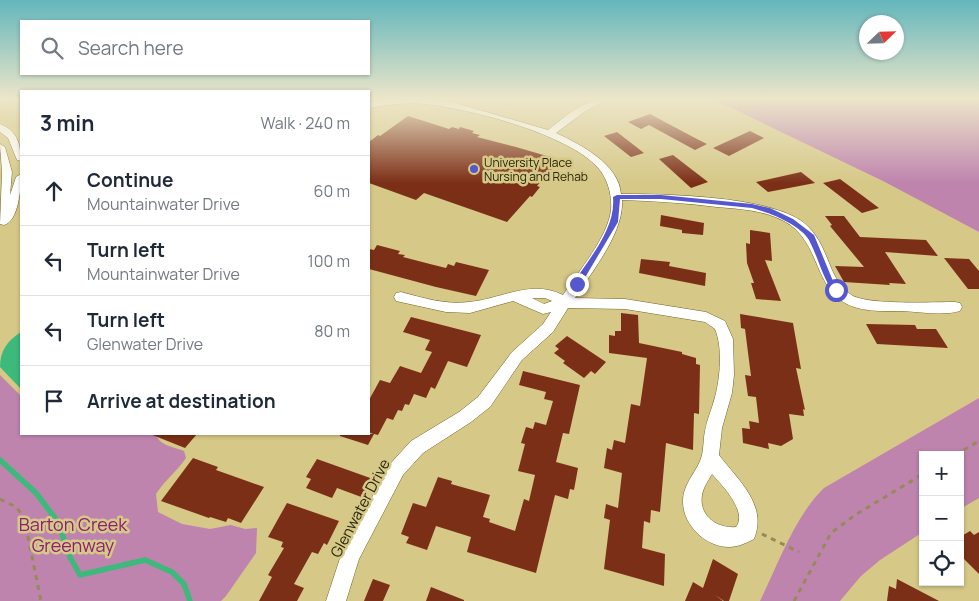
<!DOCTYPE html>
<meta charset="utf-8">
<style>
:root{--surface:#fff;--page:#f6f6f7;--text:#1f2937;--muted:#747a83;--line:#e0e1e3}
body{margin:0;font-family:Manrope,sans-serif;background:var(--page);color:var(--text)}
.controls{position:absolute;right:15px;bottom:15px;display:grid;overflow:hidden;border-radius:0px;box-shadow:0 1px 4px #0004}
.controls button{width:45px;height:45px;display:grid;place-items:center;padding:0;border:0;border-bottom:1px solid var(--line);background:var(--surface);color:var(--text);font:25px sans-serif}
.compass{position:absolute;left:859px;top:15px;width:45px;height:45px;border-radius:50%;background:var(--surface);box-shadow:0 1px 4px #0004;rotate:67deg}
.stop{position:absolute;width:15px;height:15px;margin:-11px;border:4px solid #5557ce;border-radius:50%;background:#fff}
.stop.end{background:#5557ce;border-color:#fff;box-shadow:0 1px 5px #0008}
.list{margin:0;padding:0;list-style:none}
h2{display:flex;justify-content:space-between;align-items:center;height:65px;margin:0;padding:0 20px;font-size:21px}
h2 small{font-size:16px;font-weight:400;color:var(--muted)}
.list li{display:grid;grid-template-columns:32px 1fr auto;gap:15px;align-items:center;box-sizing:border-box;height:70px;padding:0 20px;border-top:1px solid var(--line)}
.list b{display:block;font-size:19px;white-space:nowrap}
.list p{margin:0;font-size:16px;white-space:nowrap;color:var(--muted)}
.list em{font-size:16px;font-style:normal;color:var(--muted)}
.icon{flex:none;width:28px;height:28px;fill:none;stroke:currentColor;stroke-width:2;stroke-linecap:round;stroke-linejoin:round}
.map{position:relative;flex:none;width:979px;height:601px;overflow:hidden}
.search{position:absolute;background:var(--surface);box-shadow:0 1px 4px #0004;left:20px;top:20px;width:350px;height:55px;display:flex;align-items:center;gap:12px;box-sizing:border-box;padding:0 18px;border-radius:0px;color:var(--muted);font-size:19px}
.panel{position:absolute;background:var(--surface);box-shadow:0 1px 4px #0004;left:20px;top:90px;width:350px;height:345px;border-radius:0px}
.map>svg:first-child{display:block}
</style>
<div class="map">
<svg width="979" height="601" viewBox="0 0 979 601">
<rect width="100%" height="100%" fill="#d6c887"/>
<!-- built -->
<path fill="#cfbf75" d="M0 99H21V129H13L0 121Z"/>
<!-- green -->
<g fill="#be84ae">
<path d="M713 99H979V232L885 182Z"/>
<path d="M0 375 21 396V434H156C158 445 174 447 184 451L186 458C177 471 165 480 156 494L158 512 182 524 210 529 231 525 245 529 257 528 256 553 226 596 221 601H0Z"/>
<path d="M979 398V498L960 509V455H923V532L880 560 861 576 840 601H760C778 564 795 516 824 488Z"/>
</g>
<!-- water -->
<path fill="#3db97b" d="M21 332V389L0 367C0 351 7 341 21 332Z"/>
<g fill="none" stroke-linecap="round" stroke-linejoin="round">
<!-- stream -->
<path stroke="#3db97b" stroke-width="5.5" d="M0 460 36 493 58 522 70 557 80 575 145 560 172 572 184 584 190 601"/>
</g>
<!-- building -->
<g fill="#7c2f17">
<path d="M650 114 695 138 707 144 695 150 649 125 641 129 628 122Z"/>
<path d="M408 116 449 129 452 127 459 129 460 127 474 131 472 133 480 135 477 137 516 147 557 159 556 161H559L537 186 540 187 532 197 530 196 507 222 424 193 416 200 369 183V142L378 135 380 136Z"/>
<path d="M750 131 764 138 729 156 713 148Z"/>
<path d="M617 132 644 153 631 157 604 136Z"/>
<path d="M673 155 708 182 691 188 659 159Z"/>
<path d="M801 172 815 183 768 192 756 182Z"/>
<path d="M840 179 879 208 862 213 823 183Z"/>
<path d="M661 215 704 223 703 235 682 233V230L660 226Z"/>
<path d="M825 216H844L860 237 926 240 938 256 885 252 906 284 889 283 890 285 844 282 835 266 864 267 830 226 832 225Z"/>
<path d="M750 230 770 233 772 261 765 260 781 301 756 299 751 283H754L747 263 746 243 750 244Z"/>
<path d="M377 245 400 251 398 254 405 255 403 257 430 264 446 268 448 264 454 266 456 262 489 270 476 296 436 287 369 269V249L374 250Z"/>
<path d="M944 258 969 259 979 271V289H968Z"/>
<path d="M641 259 670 262 669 266 706 273 705 286 639 273Z"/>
<path d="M621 313 638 315 639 343 682 352V354L696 358V364L700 365 699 414 694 413 693 450 666 443 660 512 651 510 650 523 644 521 642 548 665 554 664 586 604 569 610 520 604 518 606 504 618 508 622 473 604 468 607 448 612 450 614 440 625 443 631 404 640 406 647 358 609 353V335L615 336V331H621Z"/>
<path d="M740 314 793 323 801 369 796 368 805 410 803 409 804 416 789 414 793 439 781 446 768 443 769 449 743 443 742 428 750 429 749 421 759 423 756 397 748 396 745 375 751 376 745 329 741 328Z"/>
<path d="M411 317 481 335 467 367 448 361 435 389 431 387 426 398 414 394 409 405 405 404 402 411 398 410 393 420 387 418 378 435 374 434 368 445 340 436V434H373L369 432V400L380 380 390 383 400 366 421 373 432 352 425 350 430 340 403 332Z"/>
<path d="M866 324 915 325 917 329H936L948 348 877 344Z"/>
<path d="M567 336 606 362 595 374 591 371 584 378 563 363 565 361 554 353 559 349 555 346Z"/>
<path d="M523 371 580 385 569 434 563 433 556 462 578 468 574 490 570 489 568 499 555 495 536 573 467 552 471 537 436 526 427 550 406 543 409 537 401 534 413 503 426 507 438 477 452 481 451 484 490 495 483 517 490 519 489 522 515 531 524 499 529 501 535 475 518 471 525 444 521 443 526 427 533 429 535 422 546 425 553 401 544 399 546 392 519 385Z"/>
<path d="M150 434H197L185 448Z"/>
<path d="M193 458 218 467 216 470 264 487 241 523 228 518 226 522 210 517 209 518 161 501Z"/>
<path d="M317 459 373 479 364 498 337 488 332 498 306 488 311 479 306 477Z"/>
<path d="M287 503 339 521 327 545 324 543 318 554 312 552 294 584 304 588 297 601H259L272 577 268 575 284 548 281 547 283 542 268 537Z"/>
<path d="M970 531 974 535 979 532V574L960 555V537Z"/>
<path d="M713 559 738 574 729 601H724L715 595 723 601H685L693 582 703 588Z"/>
<path d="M373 579 390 585 383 601H364Z"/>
<path d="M897 579 939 601H887L889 586 896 589Z"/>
<path d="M431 587 464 600V601H426Z"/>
</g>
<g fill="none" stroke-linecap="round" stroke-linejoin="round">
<!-- minor casing -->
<g stroke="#726424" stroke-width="1">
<g id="minor">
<path d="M390 99H432L452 102 548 130C566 116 584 99 608 99L584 112 556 133C580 144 619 164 621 194 667 194 762 196 800 220 818 232 824 251 832 270 837 281 843 290 853 296 872 305 932 302 955 302L960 303 962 307 960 311C943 316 921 312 903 311 886 311 870 312 854 307 812 293 823 242 784 221 763 210 740 209 717 207 685 203 654 201 622 200 624 233 592 271 575 298L625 299 706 312 725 321 733 339 734 375 732 393 722 428 719 455C738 480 768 505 754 539 746 543 738 547 729 547 706 547 684 526 683 503 682 486 694 475 700 461 704 452 703 440 705 431 707 419 712 409 715 397 720 378 723 348 715 329L705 322 625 309 568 308 553 332 522 360 490 407 471 422 423 453 403 475 359 559 346 601H326L343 549 391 463 411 441 459 412 478 397 512 352 543 324 551 312 543 314 513 301 470 313 446 312 396 301 394 297 396 293 401 292C423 298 446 305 469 302 501 299 531 279 563 295 578 272 608 237 611 210 612 197 609 184 602 173 578 136 468 108 425 104 406 102 388 105 369 108V102ZM532 298H545L552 301 544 304ZM712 474C722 485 748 512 736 527 716 529 696 514 703 491 705 485 709 479 712 474Z"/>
<path d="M0 124C17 130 21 145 21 161L17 160 8 138 0 132Z"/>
<path d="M0 144 5 147 12 172 10 195 16 177 21 174C21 187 19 221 4 225L0 224 2 172Z"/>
</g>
</g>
<!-- path -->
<g stroke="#958a58" stroke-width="3" stroke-dasharray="5 5" stroke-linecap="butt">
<path d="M955 455 979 441"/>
<path d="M0 499 16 507 24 517 41 601"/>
<path d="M762 534 799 552"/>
<path d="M794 601 831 533 855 515 923 474"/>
</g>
<!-- minor -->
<use href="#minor" fill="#fff" fill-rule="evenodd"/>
</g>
<!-- sky -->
<linearGradient id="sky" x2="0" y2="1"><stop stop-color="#63b6bc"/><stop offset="0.54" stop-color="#ede6c9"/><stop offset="1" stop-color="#ede6c9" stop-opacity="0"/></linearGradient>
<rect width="979" height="183" fill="url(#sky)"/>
<!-- route -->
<path fill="#5557ce" d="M617 195H661L752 204 770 208 793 219 814 235 833 281 840 290 839 292H833C822 276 818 257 809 240 799 224 770 213 752 208L661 199H620L618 222 580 286H575L573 284C589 258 616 229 613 197Z"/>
<!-- markers -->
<circle fill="#5557ce" stroke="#d6c887" stroke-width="2" cx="474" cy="169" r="5"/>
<g text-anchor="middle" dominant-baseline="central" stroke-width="5" stroke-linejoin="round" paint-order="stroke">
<!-- far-poi labels -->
<g font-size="12" fill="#2b260b" stroke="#d6c887" text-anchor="start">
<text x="484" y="162">University Place<tspan x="484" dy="14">Nursing and Rehab</tspan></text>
</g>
<!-- street labels -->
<g font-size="15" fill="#2b260b" stroke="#d6c887">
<text transform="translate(360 508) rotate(-62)">Glenwater Drive</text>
</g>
<!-- near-park labels -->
<g font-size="18" fill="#8d1e77" stroke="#d6c887">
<text x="73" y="524">Barton Creek<tspan x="73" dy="21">Greenway</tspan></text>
</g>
</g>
</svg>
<div class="controls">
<button>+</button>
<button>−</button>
<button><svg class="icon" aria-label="locate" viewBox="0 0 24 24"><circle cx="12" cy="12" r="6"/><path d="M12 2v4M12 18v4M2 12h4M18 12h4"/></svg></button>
</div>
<svg class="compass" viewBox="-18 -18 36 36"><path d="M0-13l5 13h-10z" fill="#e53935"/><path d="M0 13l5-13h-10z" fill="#747a83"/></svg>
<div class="stop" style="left:836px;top:290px"></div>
<div class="stop end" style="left:577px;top:284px"></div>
<div class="search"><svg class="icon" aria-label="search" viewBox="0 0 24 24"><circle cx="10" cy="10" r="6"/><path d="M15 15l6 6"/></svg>Search here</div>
<section class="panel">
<h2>3 min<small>Walk · 240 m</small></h2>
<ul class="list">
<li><svg class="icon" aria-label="ahead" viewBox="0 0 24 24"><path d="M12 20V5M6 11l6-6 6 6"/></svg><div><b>Continue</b><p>Mountainwater Drive</p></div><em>60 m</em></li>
<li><svg class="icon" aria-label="left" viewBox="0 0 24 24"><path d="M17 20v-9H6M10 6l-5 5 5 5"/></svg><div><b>Turn left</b><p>Mountainwater Drive</p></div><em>100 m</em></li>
<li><svg class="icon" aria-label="left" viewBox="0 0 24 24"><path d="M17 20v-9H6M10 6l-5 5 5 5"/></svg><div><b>Turn left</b><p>Glenwater Drive</p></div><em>80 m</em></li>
<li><svg class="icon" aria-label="arrive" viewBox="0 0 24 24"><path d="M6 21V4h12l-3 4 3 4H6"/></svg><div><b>Arrive at destination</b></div></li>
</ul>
</section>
</div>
